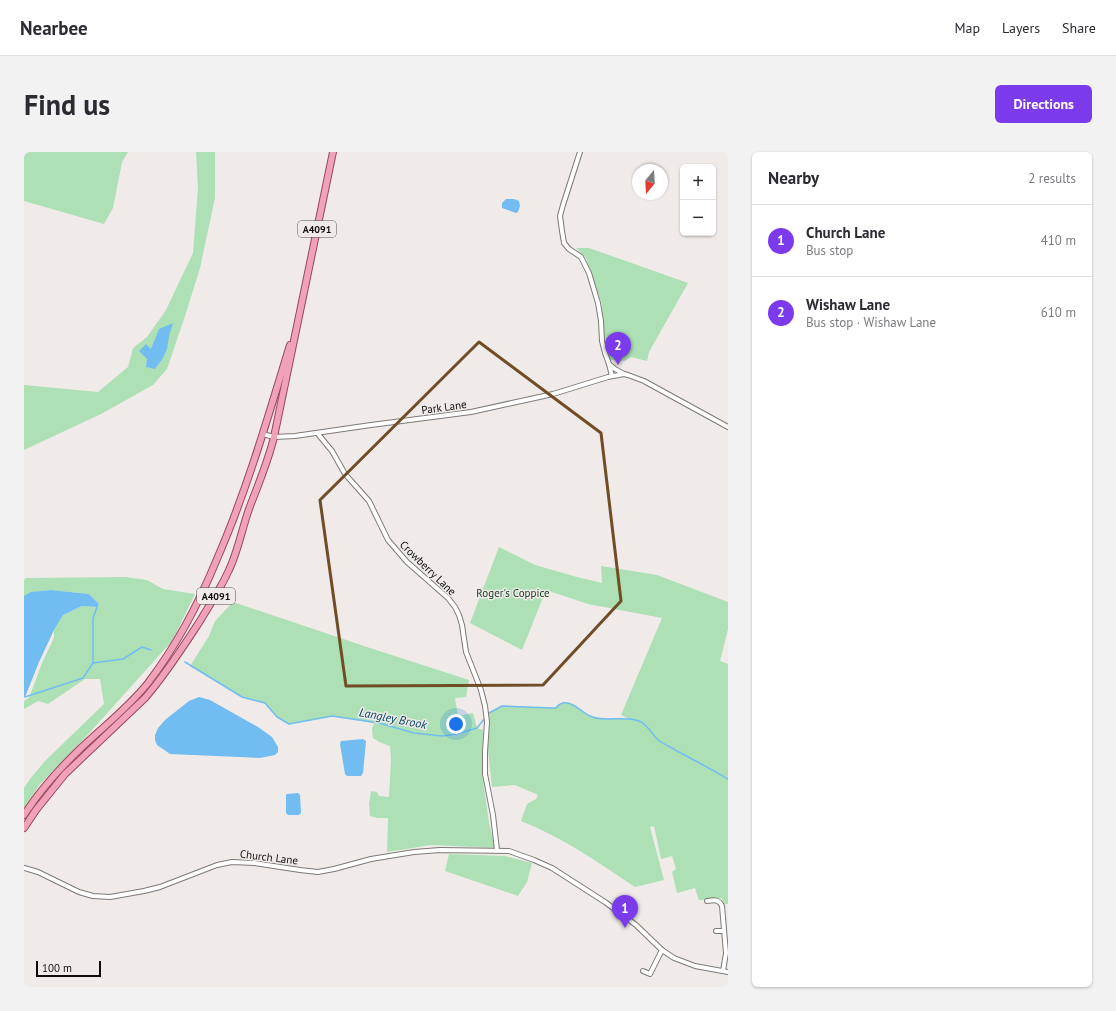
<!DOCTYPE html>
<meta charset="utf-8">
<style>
:root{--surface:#fff;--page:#f2f2f3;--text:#2b2b33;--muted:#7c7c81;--line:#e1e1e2;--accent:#7c3aed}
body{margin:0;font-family:"PT Sans",sans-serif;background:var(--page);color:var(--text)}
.controls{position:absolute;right:12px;top:12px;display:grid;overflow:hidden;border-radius:6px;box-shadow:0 1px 3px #0004}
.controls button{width:36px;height:36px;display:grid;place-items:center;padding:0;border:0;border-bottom:1px solid var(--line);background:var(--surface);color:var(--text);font:20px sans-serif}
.compass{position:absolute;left:608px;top:12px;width:36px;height:36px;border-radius:50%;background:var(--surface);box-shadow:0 1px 3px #0004;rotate:198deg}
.scale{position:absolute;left:12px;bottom:10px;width:65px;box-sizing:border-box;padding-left:4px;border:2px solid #0e0d0c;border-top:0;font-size:11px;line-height:14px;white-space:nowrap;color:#0e0d0c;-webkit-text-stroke:3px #f0ebe8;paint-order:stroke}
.you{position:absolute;left:432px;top:572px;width:14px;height:14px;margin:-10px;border:3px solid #fff;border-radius:50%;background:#1a73e8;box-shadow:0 0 0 6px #1a73e833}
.badge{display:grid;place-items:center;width:26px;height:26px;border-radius:50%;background:var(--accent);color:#fff;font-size:13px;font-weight:700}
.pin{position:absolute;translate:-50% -33px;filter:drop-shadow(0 1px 2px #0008)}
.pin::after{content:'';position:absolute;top:21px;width:14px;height:12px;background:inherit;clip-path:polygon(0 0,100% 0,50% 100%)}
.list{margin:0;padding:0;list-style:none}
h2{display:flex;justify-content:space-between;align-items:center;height:52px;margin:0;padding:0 16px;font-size:17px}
h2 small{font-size:13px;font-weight:400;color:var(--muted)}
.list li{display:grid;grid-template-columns:26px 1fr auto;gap:12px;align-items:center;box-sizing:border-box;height:72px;padding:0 16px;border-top:1px solid var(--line)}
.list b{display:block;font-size:15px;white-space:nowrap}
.list p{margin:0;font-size:13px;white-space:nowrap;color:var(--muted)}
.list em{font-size:13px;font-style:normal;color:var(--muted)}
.map{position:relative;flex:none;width:704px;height:835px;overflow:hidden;border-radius:6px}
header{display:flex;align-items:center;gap:24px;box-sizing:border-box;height:56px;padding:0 20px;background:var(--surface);border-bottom:1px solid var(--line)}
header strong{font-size:19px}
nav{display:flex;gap:22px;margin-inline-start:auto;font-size:14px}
.intro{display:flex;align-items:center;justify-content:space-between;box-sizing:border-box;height:96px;padding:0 24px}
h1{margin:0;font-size:28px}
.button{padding:10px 18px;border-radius:6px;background:var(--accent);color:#fff;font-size:14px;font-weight:700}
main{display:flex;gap:24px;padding:0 24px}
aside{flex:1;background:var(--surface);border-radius:6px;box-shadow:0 1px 3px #0004}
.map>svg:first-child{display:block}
</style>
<header>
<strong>Nearbee</strong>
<nav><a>Map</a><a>Layers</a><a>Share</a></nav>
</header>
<div class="intro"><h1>Find us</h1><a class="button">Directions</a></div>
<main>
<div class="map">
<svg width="704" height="835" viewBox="0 0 704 835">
<rect width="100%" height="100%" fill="#f0ebe8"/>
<!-- green -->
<g fill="#ade0b4">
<path d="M0 0H104L98 10 89 56 80 72 0 49Z"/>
<path d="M172 0H191V46L176 116 161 164 143 217 129 233 77 262 0 298V233L74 240 104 215 109 196 123 185 142 158 169 101 174 36Z"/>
<path d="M552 96H565L664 131 625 200 623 209 607 205 601 209 586 208 579 176 578 152 562 106Z"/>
<path d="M475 395 511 413 553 425 578 431 577 414 633 423 704 450V477L696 509 704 512V752H699L698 746 675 748 671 736 653 741 648 720 652 717 648 704 637 707 630 674 626 675 640 728 611 735C575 711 538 685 497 669L503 652 512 647 514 643 491 633 468 635 464 598 465 561 478 554 532 556C541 543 556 558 565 563 568 565 573 566 577 567 583 568 589 566 595 566 599 566 602 567 605 567L597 563 638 466 564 452 522 438 498 498 446 471Z"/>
<path d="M101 425 123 428 139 437 171 442 148 489 59 588 16 632 0 656V636L6 627 21 609 80 552 76 527H61L24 552 14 549 0 557V549L5 546 18 511 30 486V478L39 463 58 454 72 455 75 452 65 442C44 440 19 434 0 444V428L2 426Z"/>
<path d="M209 450 346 496 445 528 442 545 431 546 434 564 449 561 453 576 459 578 458 621 465 671 471 696 407 693 363 700 364 666H353L346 664 345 652 347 639 353 640 355 644 365 645 367 608 366 594 355 590 349 586 348 577 350 571 308 564 265 572 253 565 241 551 218 545 166 514 185 484 191 469Z"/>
<path d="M425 702 481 704 508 711 503 730 494 744 421 719Z"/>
</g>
<!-- water -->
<g fill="#71bdf2">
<path d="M482 47H490L495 49 496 54 494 60 492 61 478 56V51Z"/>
<path d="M149 171 145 184 143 197 139 206 131 217 122 215 123 207 115 199 122 192 127 197 135 177Z"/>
<path d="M27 438 65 442 75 452 73 455 58 454 39 463 30 478 15 510 1 545H0V444L7 440Z"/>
<path d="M175 545 186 548 234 575 248 585 254 595V600L251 603 236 606 146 602 133 593 131 588V583L134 576 141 568 165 549Z"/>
<path d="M339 587 342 589 339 621 337 624H323L321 622 316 592 317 589Z"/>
<path d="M274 641 276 643 277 661 275 663H264L262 661V643L263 642Z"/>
</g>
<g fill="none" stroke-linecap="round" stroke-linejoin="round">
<!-- stream -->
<g stroke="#71bdf2" stroke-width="1.5">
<path d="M73 455 69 466V511L99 507 118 495 127 498"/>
<path d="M161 510 218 545 241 551 253 565 265 572 308 564 355 571 390 581 418 584 433 582 453 576 461 566"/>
<path d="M1 545 59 526 69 511"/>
<path d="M463 563 465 561 478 554 528 556H532C542 542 557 560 566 564 581 571 599 563 615 569 622 571 629 583 634 588 639 592 647 595 653 599 670 608 687 617 704 627"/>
</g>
<!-- street casing -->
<g stroke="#7d7976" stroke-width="6">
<g id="street">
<path d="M556 0 539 53 536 64 538 79 540 91 545 97 557 105 565 121 574 151 577 169 578 189 581 201 585 212 588 224"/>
<path d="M585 212 591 217 600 222 604 223 620 229 704 275"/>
<path d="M239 282 250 285 271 284 347 273 447 260 529 242 584 225 600 222"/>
<path d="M294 282 308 299 321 322 345 349 364 388 383 410 424 446 431 455 435 463 438 473 442 500 457 538 461 554 463 570 461 600V622L469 663 473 698"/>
<path d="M0 716 14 720 55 740 69 744 86 745 120 739 136 735 193 713 208 710 230 711 276 718 294 720 310 717 347 707 390 700 416 698 485 699 510 708 528 716 581 750 612 773 638 798 650 806 671 814 704 820"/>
<path d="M683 749C690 748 695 747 698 754L702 801 699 819"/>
<path d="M692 779H700"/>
<path d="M619 819 626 822 638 798"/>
</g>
</g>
<!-- primary casing -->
<g stroke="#9a465c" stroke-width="8">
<g id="primary">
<path d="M0 663C16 638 36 616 57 596 80 574 104 556 124 531 153 493 175 451 193 407 223 338 244 265 266 193"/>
<path d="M0 676 12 658 41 622 121 546C142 522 159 495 176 469 186 452 197 436 205 418 214 399 218 377 225 357 234 333 244 310 250 285L309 0"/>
</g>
</g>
<!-- street -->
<use href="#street" stroke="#fff" stroke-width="4"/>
<!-- primary -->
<use href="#primary" stroke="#f0a2b7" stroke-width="6"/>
</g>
<!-- marked area -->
<path fill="none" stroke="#704d26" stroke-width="3" stroke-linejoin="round" d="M455 190 577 281 597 449 519 533 322 534 296 348Z"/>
<g text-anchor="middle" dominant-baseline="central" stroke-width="3" stroke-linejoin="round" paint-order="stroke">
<!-- shield labels -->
<g fill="#f0ebe8" stroke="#52504e" stroke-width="1">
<rect x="274" y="69" width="38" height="16" rx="3"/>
<rect x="173" y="436" width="38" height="16" rx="3"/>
</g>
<g font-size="10" font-weight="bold" fill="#0e0d0c">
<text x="293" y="77">A4091</text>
<text x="192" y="444">A4091</text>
</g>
<!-- street labels -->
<g font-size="11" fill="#0e0d0c" stroke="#f0ebe8">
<text transform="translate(420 255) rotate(-8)">Park Lane</text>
<text transform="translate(404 416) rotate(44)">Crowberry Lane</text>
<text transform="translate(245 705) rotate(7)">Church Lane</text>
</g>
<!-- park labels -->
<g font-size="11" fill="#0c3f1a" stroke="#f0ebe8">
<text x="489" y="441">Roger's Coppice</text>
</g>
<!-- water labels -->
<g font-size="12" font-style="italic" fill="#054567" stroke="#f0ebe8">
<text transform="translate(369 566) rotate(11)">Langley Brook</text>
</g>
</g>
</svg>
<div class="controls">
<button>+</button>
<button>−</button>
</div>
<svg class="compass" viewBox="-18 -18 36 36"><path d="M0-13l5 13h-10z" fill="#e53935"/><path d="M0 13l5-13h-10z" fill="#7c7c81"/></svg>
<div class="scale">100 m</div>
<div class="you"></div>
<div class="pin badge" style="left:601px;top:776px">1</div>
<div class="pin badge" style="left:594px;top:213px">2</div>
</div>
<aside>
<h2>Nearby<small>2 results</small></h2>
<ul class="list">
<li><span class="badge">1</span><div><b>Church Lane</b><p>Bus stop</p></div><em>410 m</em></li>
<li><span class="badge">2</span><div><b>Wishaw Lane</b><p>Bus stop · Wishaw Lane</p></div><em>610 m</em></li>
</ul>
</aside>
</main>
